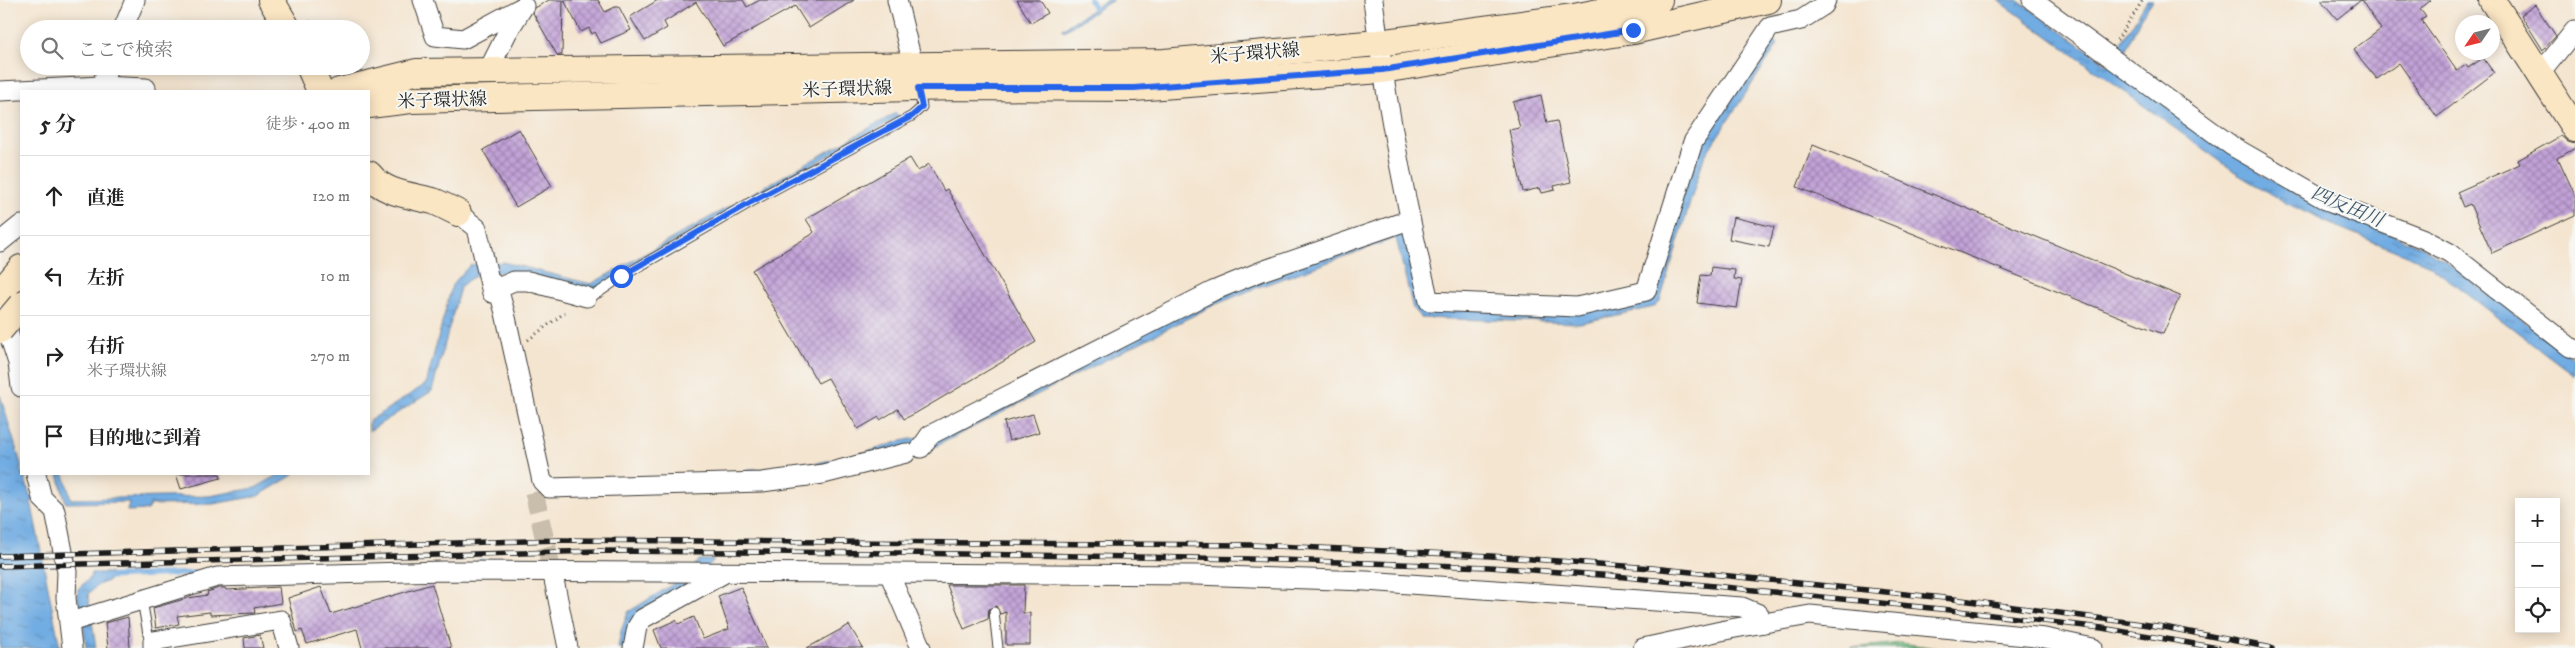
<!DOCTYPE html>
<html lang="ja">
<meta charset="utf-8">
<style>
:root{--surface:#fff;--page:#f2f2f2;--text:#222;--muted:#767676;--line:#e0e0e0}
body{margin:0;font-family:"IM FELL DW Pica","Noto Serif JP",serif;background:var(--page);color:var(--text)}
.controls{position:absolute;right:15px;bottom:15px;display:grid;overflow:hidden;border-radius:0px;box-shadow:0 2px 12px #0003}
.controls button{width:45px;height:45px;display:grid;place-items:center;padding:0;border:0;border-bottom:1px solid var(--line);background:var(--surface);color:var(--text);font:25px sans-serif}
.compass{position:absolute;left:2455px;top:15px;width:45px;height:45px;border-radius:50%;background:var(--surface);box-shadow:0 2px 12px #0003;rotate:235deg}
.stop{position:absolute;width:15px;height:15px;margin:-11px;border:4px solid #2563eb;border-radius:50%;background:#fff}
.stop.end{background:#2563eb;border-color:#fff;box-shadow:0 1px 5px #0008}
.list{margin:0;padding:0;list-style:none}
h2{display:flex;justify-content:space-between;align-items:center;height:65px;margin:0;padding:0 20px;font-size:21px}
h2 small{font-size:16px;font-weight:400;color:var(--muted)}
.list li{display:grid;grid-template-columns:32px 1fr auto;gap:15px;align-items:center;box-sizing:border-box;height:80px;padding:0 20px;border-top:1px solid var(--line)}
.list b{display:block;font-size:19px;white-space:nowrap}
.list p{margin:0;font-size:16px;white-space:nowrap;color:var(--muted)}
.list em{font-size:16px;font-style:normal;color:var(--muted)}
.icon{flex:none;width:28px;height:28px;fill:none;stroke:currentColor;stroke-width:2;stroke-linecap:round;stroke-linejoin:round}
.map{position:relative;flex:none;width:2575px;height:648px;overflow:hidden}
.search{position:absolute;background:var(--surface);box-shadow:0 2px 12px #0003;left:20px;top:20px;width:350px;height:55px;display:flex;align-items:center;gap:12px;box-sizing:border-box;padding:0 18px;border-radius:28px;color:var(--muted);font-size:19px}
.panel{position:absolute;background:var(--surface);box-shadow:0 2px 12px #0003;left:20px;top:90px;width:350px;height:385px;border-radius:0px}
.map>svg:first-child{display:block}
</style>
<div class="map">
<svg width="2575" height="648" viewBox="0 0 2575 648">
<defs>
<pattern id="forest-crowns" width="20" height="18" patternUnits="userSpaceOnUse" patternTransform="scale(1.25)"><rect width="20" height="18" fill="#6fb980"/><path d="M2 6a3 3 0 1 1 6 0M12 15a3 3 0 1 1 6 0" fill="none" stroke="#5a9668"/></pattern>
<pattern id="water-ripples" width="26" height="14" patternUnits="userSpaceOnUse" patternTransform="scale(1.25)"><rect width="26" height="14" fill="#71ace2"/><path d="M2 4q2-2 4 0t4 0M15 11q2-2 4 0t4 0" fill="none" stroke="#5c8bb6"/></pattern>
<pattern id="building-cross-hatch" width="8" height="8" patternUnits="userSpaceOnUse" patternTransform="scale(1.25)"><rect width="8" height="8" fill="#c2a2d8"/><path d="M0 0l8 8M0 8l8-8" fill="none" stroke="#9d83ae"/></pattern>
</defs>
<rect width="100%" height="100%" fill="#f6f6f2"/>
<filter id="ink" filterUnits="userSpaceOnUse"><feTurbulence type="fractalNoise" baseFrequency=".02" numOctaves="2"/><feDisplacementMap in="SourceGraphic" scale="10" xChannelSelector="R" yChannelSelector="G"/><feConvolveMatrix kernelMatrix="1 2 1 2 8 2 1 2 1" color-interpolation-filters="sRGB"/></filter>
<filter id="wash" filterUnits="userSpaceOnUse"><feTurbulence type="fractalNoise" baseFrequency=".0096" numOctaves="4" result="noise"/><feDisplacementMap in="SourceGraphic" scale="20" xChannelSelector="R" yChannelSelector="G"/><feGaussianBlur stdDeviation="1.12" result="paint"/><feColorMatrix in="noise" values="0 0 0 0 0 0 0 0 0 0 0 0 0 0 0 0 0 1.4 0 .05"/><feComposite in="paint" operator="in"/></filter>
<g filter="url(#wash)">
<rect width="100%" height="100%" fill="#f4e5d0"/>
<!-- forest -->
<path fill="url(#forest-crowns)" stroke="#466a4e" d="M1901 643 1937 648H1850Z"/>
<!-- water -->
<g fill="url(#water-ripples)" stroke="#46647f">
<path d="M1107 0H1113L1064 31 1062 29Z"/>
<path d="M1998 0H2017L2110 66 2117 50 2147 0H2153L2140 19 2116 70 2270 180 2302 197 2422 247 2445 261 2575 360V376L2428 264 2328 223 2284 202 2242 177Z"/>
<path d="M1768 38 1778 44 1704 157 1660 301 1654 307 1580 323 1421 318 1413 309 1396 238 1256 288 1214 305 932 448 741 477 748 469C787 471 829 461 866 452 891 446 907 435 933 439L1216 295 1405 227 1424 307 1650 297 1699 143Z"/>
<path d="M896 113 899 117 616 274V276L597 289 587 291C555 283 484 255 460 288L432 391 369 431V421L426 384 452 285 470 265 503 262 591 284Z"/>
<path d="M0 395 21 464V474H24L30 497 36 496V500L31 501 60 648H0Z"/>
<path d="M58 474H64L71 499 209 496 255 488 280 474H295L258 496 213 504 150 505 148 510 127 511 129 502 66 503Z"/>
<path d="M699 560H714L697 578 639 617 628 648H618L621 631 628 612 675 583 680 577 684 578Z"/>
<path d="M91 573H110V580L98 585 88 594 96 648H86L83 622 78 613V589L90 578Z"/>
</g>
<g fill="none" stroke-linecap="round" stroke-linejoin="round">
<!-- stream -->
<g stroke="#71ace2" stroke-width="5.5">
<path d="M1090 0 1094 7"/>
<path d="M479 562 538 561"/>
<path d="M102 577 201 573"/>
</g>
</g>
<g id="blocks">
<!-- building -->
<g fill="url(#building-cross-hatch)">
<path d="M549 0H563L562 55H557L533 13 535 8Z"/>
<path d="M564 0H598L605 12 615 7H619L631 30 601 43 595 32 592 34 589 28 581 32Z"/>
<path d="M658 0H743L747 7 760 0H854L809 28 795 6 723 46 696 2 664 22 667 28 645 41 630 17Z"/>
<path d="M1017 0H1040L1048 13 1031 23Z"/>
<path d="M2321 0H2361L2337 19Z"/>
<path d="M2361 0H2431L2420 9 2426 17 2421 20 2457 71 2466 65 2468 68 2483 58 2494 73 2437 117 2399 63 2377 79 2360 58 2354 49 2381 29Z"/>
<path d="M2535 5 2556 36 2543 50 2521 15Z"/>
<path d="M1541 95 1547 123 1557 121 1571 182 1554 186 1555 190 1542 193 1540 188 1523 192 1509 130 1520 128 1513 102Z"/>
<path d="M519 129 552 186 516 207 483 150Z"/>
<path d="M2561 136 2568 142 2575 144V148L2558 158 2575 195V215L2492 253 2470 204 2463 207 2457 192 2520 164 2518 160Z"/>
<path d="M1813 145 2180 296 2163 334 1797 187Z"/>
<path d="M910 158 918 171 929 164 944 191 947 189 1036 342 916 413 904 419 898 409 880 420 879 417 858 429 828 378 818 383 752 270 811 235 814 232 806 219Z"/>
<path d="M1733 217 1774 227 1769 247 1729 239Z"/>
<path d="M1711 267 1735 270 1734 279 1742 280 1737 308 1697 303 1701 275 1710 276Z"/>
<path d="M1033 414 1039 432 1009 441 1004 422Z"/>
<path d="M176 474H220L221 478 181 489Z"/>
<path d="M432 584 451 648H362L357 629 307 644 302 630 297 632 288 598 321 587 331 614Z"/>
<path d="M947 585H1024L1023 613H1030V645H1006V612L1000 614 996 606 989 609 988 619 964 629Z"/>
<path d="M279 587 281 603 254 608 255 613 210 615V612L177 616 179 624 156 628 153 608 188 598 208 595 207 592 219 588H225L226 590Z"/>
<path d="M741 587 767 648H661L654 630 676 620 678 624 694 617 703 639 729 629 718 596Z"/>
<path d="M128 617 130 648H108L105 623Z"/>
<path d="M849 625 863 648H807Z"/>
<path d="M260 635 263 648H245L244 638Z"/>
</g>
</g>
</g>
<g filter="url(#ink)">
<use href="#blocks" fill-opacity="0" stroke="#3c3a37" stroke-width="1"/>
<g fill="none" stroke-linecap="round" stroke-linejoin="round">
<!-- street-tunnel -->
<path stroke="#c9bdac" stroke-width="19" stroke-dasharray="19 9" stroke-linecap="butt" d="M534 492 554 580"/>
<!-- lane casing -->
<g stroke="#3c3a37" stroke-width="11">
<g id="lane">
<path d="M587 297 598 293 621 277 751 202 912 116 922 107 919 91"/>
<path d="M142 600 148 634 153 641"/>
<path d="M994 612 998 648"/>
</g>
</g>
<!-- street casing -->
<g stroke="#3c3a37" stroke-width="21">
<g id="street">
<path d="M423 0 435 36 463 39 524 6"/>
<path d="M897 0 916 77"/>
<path d="M1373 0C1386 102 1405 202 1429 301L1577 307 1646 291 1693 142 1770 27 1801 20 1824 5 1826 0"/>
<path d="M2032 0 2232 146 2331 203 2424 239 2450 253 2570 347 2575 349"/>
<path d="M123 29 135 0"/>
<path d="M488 71 507 33 522 9"/>
<path d="M2539 75 2575 30"/>
<path d="M101 86 109 66"/>
<path d="M0 91 101 86 146 88V91"/>
<path d="M458 213 477 228 492 293"/>
<path d="M0 242 21 225"/>
<path d="M490 281 498 288 505 313 542 481 549 488 762 482 823 474 906 453"/>
<path d="M498 288 514 281H528L587 297"/>
<path d="M0 307 18 363 21 387"/>
<path d="M921 448 930 435 1213 291 1262 271 1409 220"/>
<path d="M36 474 42 498 55 511 67 572 66 598 72 648"/>
<path d="M554 580 568 648"/>
<path d="M70 622 217 577 443 571 889 573"/>
<path d="M153 648V641L281 620 289 648"/>
<path d="M633 648 637 627 642 619 723 574"/>
<path d="M921 648 889 573 1196 575 1366 581 1742 607 1759 614 1763 623"/>
<path d="M1643 648 1730 629 1810 615 2045 638 2093 648"/>
</g>
</g>
<!-- secondary casing -->
<g stroke="#3c3a37" stroke-width="28">
<g id="secondary">
<path d="M271 0 288 29"/>
<path d="M2492 0 2575 129"/>
<path d="M309 66 320 91"/>
<path d="M339 91 416 72 1164 62 1378 43 1574 17 1659 0"/>
<path d="M369 105 411 100 957 87 1134 88 1382 70 1633 31 1768 0"/>
<path d="M369 174C384 194 410 195 433 201 441 204 450 209 458 213"/>
<path d="M0 293 21 268"/>
</g>
</g>
<!-- path -->
<g stroke="#3c3a37" stroke-width="3" stroke-dasharray="1 4" stroke-linecap="butt">
<path d="M309 21 315 29"/>
<path d="M2117 40 2143 0"/>
<path d="M528 340 567 311"/>
</g>
<!-- lane -->
<use href="#lane" stroke="#fff" stroke-width="9"/>
<!-- street -->
<use href="#street" stroke="#fff" stroke-width="19"/>
<!-- secondary -->
<use href="#secondary" stroke="#fbe6c4" stroke-width="26"/>
<!-- rail casing -->
<g stroke="#1c1c1c" stroke-width="5.5">
<g id="rail">
<path d="M0 556 559 540 1251 545 1387 551 1491 556 1652 568 1954 599 2164 627 2272 648"/>
<path d="M0 566 600 551 902 553 1249 559 1489 567 1615 576 1950 610 2102 628 2218 648"/>
</g>
</g>
<!-- rail -->
<use href="#rail" stroke="#f6f6f2" stroke-width="4" stroke-dasharray="11" stroke-linecap="butt"/>
<!-- secondary-bridge casing -->
<g stroke="#3c3a37" stroke-width="28" stroke-linecap="butt">
<path id="secondary-bridge" d="M0 330 21 305"/>
</g>
<!-- secondary-bridge -->
<use href="#secondary-bridge" stroke="#fbe6c4" stroke-width="26"/>
</g>
</g>
<g fill="none" stroke-linecap="round" stroke-linejoin="round" filter="url(#ink)">
<!-- route -->
<path stroke="#2563eb" stroke-width="6" d="M621 276 751 202 912 116 922 107 918 88H1134L1382 70 1633 30"/>
</g>
<g text-anchor="middle" dominant-baseline="central" stroke-width="4" stroke-linejoin="round" paint-order="stroke">
<!-- street labels -->
<g font-size="18" fill="#1c1c1c" stroke="#f6f6f2">
<text transform="translate(1255 54) rotate(-5)">米子環状線</text>
<text transform="translate(847 90) rotate(-2)">米子環状線</text>
<text transform="translate(442 101) rotate(-2)">米子環状線</text>
</g>
<!-- water labels -->
<g font-size="19" font-style="italic" fill="#3e566b" stroke="#f6f6f2">
<text transform="translate(2347 207) rotate(23)">四反田川</text>
</g>
</g>
</svg>
<div class="controls">
<button>+</button>
<button>−</button>
<button><svg class="icon" aria-label="locate" viewBox="0 0 24 24"><circle cx="12" cy="12" r="6"/><path d="M12 2v4M12 18v4M2 12h4M18 12h4"/></svg></button>
</div>
<svg class="compass" viewBox="-18 -18 36 36"><path d="M0-13l5 13h-10z" fill="#e53935"/><path d="M0 13l5-13h-10z" fill="#767676"/></svg>
<div class="stop" style="left:621px;top:276px"></div>
<div class="stop end" style="left:1633px;top:30px"></div>
<div class="search"><svg class="icon" aria-label="search" viewBox="0 0 24 24"><circle cx="10" cy="10" r="6"/><path d="M15 15l6 6"/></svg>ここで検索</div>
<section class="panel">
<h2>5 分<small>徒歩 · 400 m</small></h2>
<ul class="list">
<li><svg class="icon" aria-label="ahead" viewBox="0 0 24 24"><path d="M12 20V5M6 11l6-6 6 6"/></svg><div><b>直進</b></div><em>120 m</em></li>
<li><svg class="icon" aria-label="left" viewBox="0 0 24 24"><path d="M17 20v-9H6M10 6l-5 5 5 5"/></svg><div><b>左折</b></div><em>10 m</em></li>
<li><svg class="icon" aria-label="right" viewBox="0 0 24 24"><path d="M7 20v-9h11M14 6l5 5-5 5"/></svg><div><b>右折</b><p>米子環状線</p></div><em>270 m</em></li>
<li><svg class="icon" aria-label="arrive" viewBox="0 0 24 24"><path d="M6 21V4h12l-3 4 3 4H6"/></svg><div><b>目的地に到着</b></div></li>
</ul>
</section>
</div>
